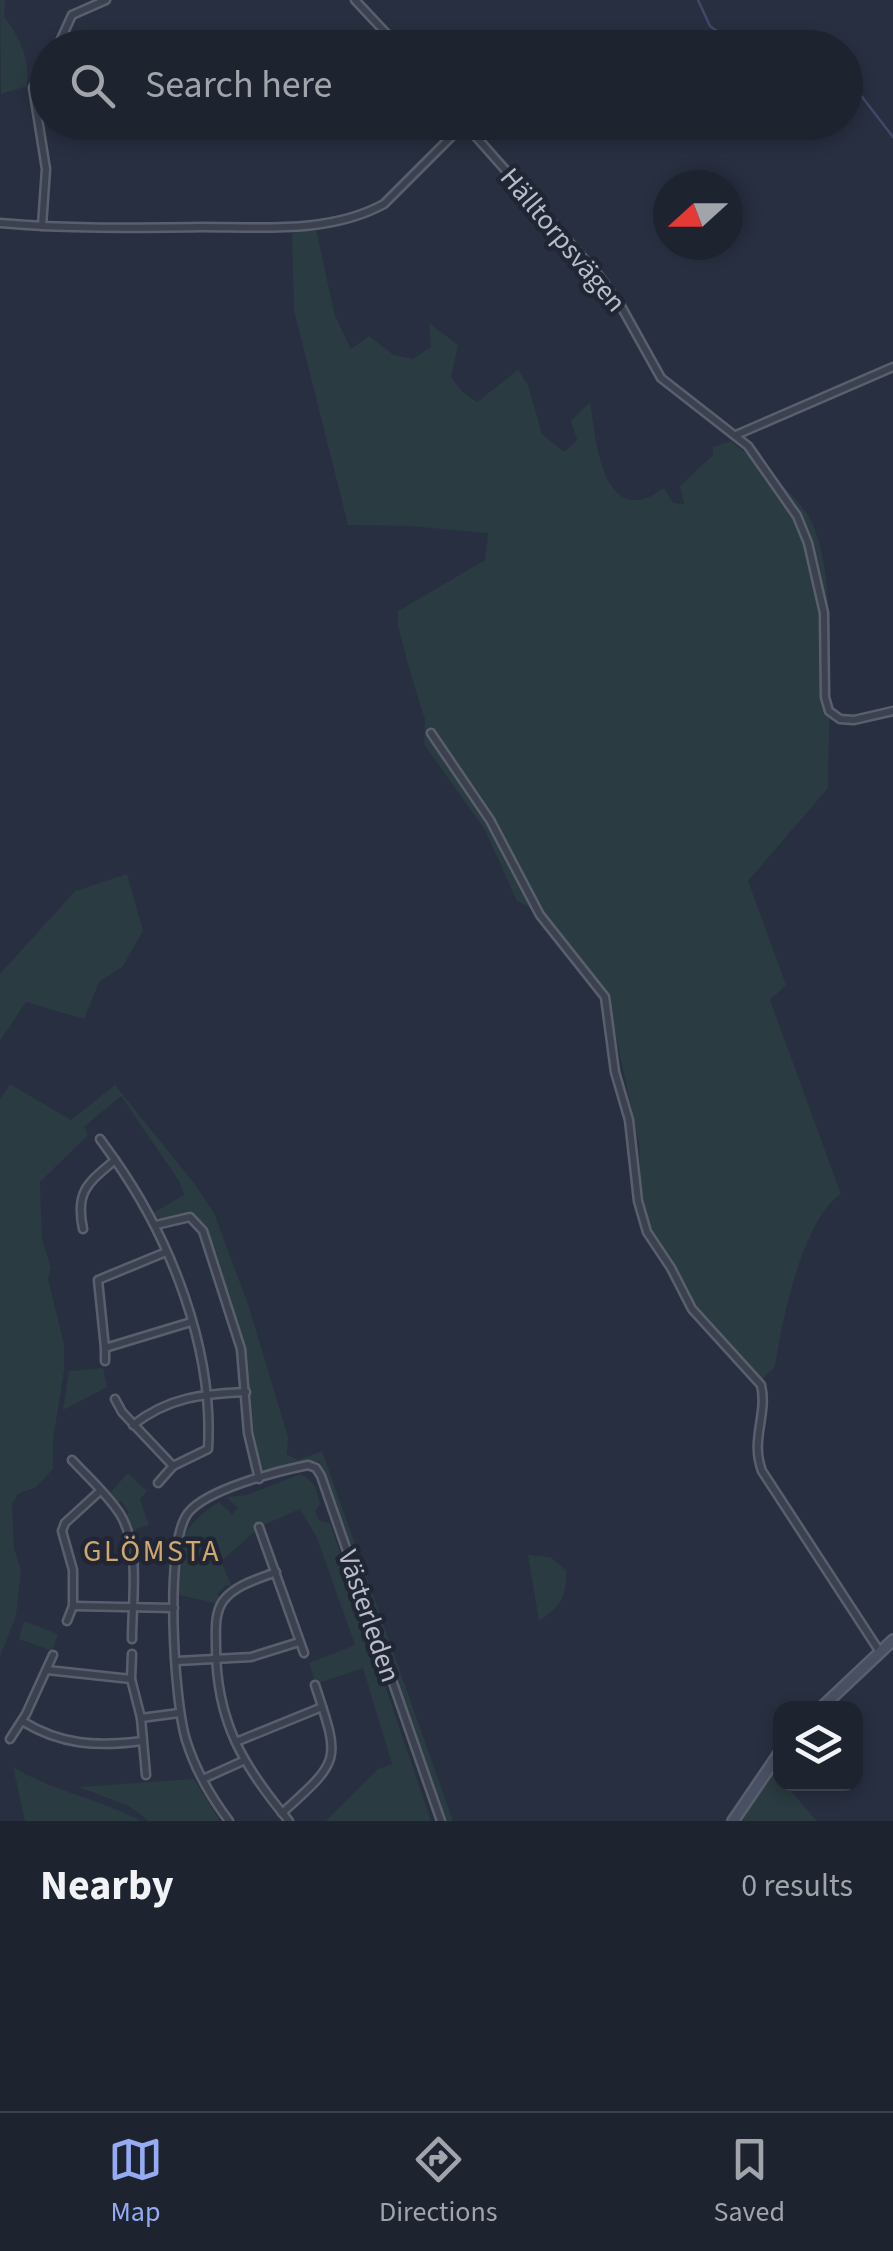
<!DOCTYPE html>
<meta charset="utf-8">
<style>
:root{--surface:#1e2330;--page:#2b2f3c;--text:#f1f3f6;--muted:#a1a4ab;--line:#3c404c;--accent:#96acf2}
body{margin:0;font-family:"Source Sans 3",sans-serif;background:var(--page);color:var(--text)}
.controls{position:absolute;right:30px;bottom:30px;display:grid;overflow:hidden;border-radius:20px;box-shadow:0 5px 15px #0003}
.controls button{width:90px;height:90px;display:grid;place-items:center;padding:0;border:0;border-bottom:2px solid var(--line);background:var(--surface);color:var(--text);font:50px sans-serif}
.compass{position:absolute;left:653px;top:170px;width:90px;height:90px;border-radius:50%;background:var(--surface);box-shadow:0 5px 15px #0003;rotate:249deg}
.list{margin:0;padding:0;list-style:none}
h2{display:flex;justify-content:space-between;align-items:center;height:130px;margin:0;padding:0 40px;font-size:42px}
h2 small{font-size:32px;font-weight:400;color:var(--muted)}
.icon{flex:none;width:55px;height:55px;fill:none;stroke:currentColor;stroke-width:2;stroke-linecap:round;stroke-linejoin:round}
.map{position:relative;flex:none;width:893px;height:1821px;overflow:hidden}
.search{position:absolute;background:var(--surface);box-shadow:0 5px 15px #0003;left:30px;right:30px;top:30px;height:110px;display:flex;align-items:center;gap:25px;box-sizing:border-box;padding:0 35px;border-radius:55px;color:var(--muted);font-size:38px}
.sheet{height:290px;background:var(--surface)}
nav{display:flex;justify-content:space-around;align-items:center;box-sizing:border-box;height:140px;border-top:2px solid var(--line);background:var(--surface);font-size:28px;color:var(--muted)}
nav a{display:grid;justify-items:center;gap:5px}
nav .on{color:var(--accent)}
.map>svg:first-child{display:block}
</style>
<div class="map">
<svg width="893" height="1821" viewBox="0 0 893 1821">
<rect width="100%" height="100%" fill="#282f40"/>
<!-- green -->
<g fill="#2a3b41">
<path d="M0 0H5L4 16C20 39 30 57 27 86L1 94Z"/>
<path d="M316 229 335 316 351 349 369 336 394 355 413 359 431 347 429 323 458 345 451 377 462 391 477 402 518 370 528 385 542 434 564 452 577 440 571 421 590 402C595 429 599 510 643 499 651 498 657 491 664 488L673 503 684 504 680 486 713 455V447L731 441 749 456 764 479 773 475C784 488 800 502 809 517 840 569 828 723 828 788L748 881 786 985 770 1000 841 1194C803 1218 781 1324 775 1367L760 1381 697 1311 651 1229 641 1192 639 1143 606 990 543 914 517 901 485 830 424 744 425 720 409 668 398 626V611L485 560 488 533 409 526 348 525 294 310 292 233Z"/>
<path d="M127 874 143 931 123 966 99 982 84 1019 26 1002 0 1041V974L75 891Z"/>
<path d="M10 1084 71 1120 115 1085 194 1183 214 1213 248 1304 288 1437 287 1454 298 1460 322 1451 453 1821H446L438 1805 320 1462C300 1457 281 1474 262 1469L255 1446 247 1355 200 1221C183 1206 165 1228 151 1214L184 1195 179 1181 121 1096 84 1127 88 1135 40 1182 42 1239 51 1268 48 1279 64 1344V1371L53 1440V1469L36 1487 18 1494 12 1504 14 1548 21 1571 16 1616 0 1657V1099Z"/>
<path d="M103 1368 107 1387 63 1410 69 1371Z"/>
<path d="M128 1473 147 1491 140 1499 149 1525 131 1531 125 1516 129 1512 121 1501 116 1503 110 1493Z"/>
<path d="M300 1474C314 1480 317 1489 320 1504L315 1511 319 1521 330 1523 431 1821H326L378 1769 392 1764 363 1668 316 1684 309 1663 355 1645 317 1538 300 1509 261 1526 221 1561 232 1587 226 1585 217 1595 221 1599 219 1604 179 1595C179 1548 176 1529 219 1502L232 1514 238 1508 226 1497 247 1495Z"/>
<path d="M528 1555 550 1557 566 1570C567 1596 561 1606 539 1621Z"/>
<path d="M24 1621 58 1634 52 1651 19 1639Z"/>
<path d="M13 1767C53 1791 99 1799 141 1821H25Z"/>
<path d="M774 1771 780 1784H785L817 1821H741Z"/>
<path d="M194 1779 220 1821H149L129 1806 78 1787Z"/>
</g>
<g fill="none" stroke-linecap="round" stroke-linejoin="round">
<!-- stream -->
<g stroke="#3f4a68" stroke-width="2.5">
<path d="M698 0 710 26 724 36H781L812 48"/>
<path d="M846 76 893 137"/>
</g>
<!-- minor casing -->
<g stroke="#5a5f6d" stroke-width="11">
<g id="minor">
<path d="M355 0 400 48"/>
<path d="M57 48 72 15 106 0"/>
<path d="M463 122 600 277 622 308 661 378 748 446 797 516 808 543 824 613 825 697 829 711 840 719 854 720 893 711"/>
<path d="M0 223C67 229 134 228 201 227 261 227 329 234 384 204L464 124"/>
<path d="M42 226 46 169 33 88 48 61"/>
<path d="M736 435 893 367"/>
<path d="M431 733 490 820 540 915 605 997 615 1072 629 1120 638 1201 647 1232 671 1268 692 1309 761 1385C768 1415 750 1439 762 1471L880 1652"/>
<path d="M100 1139 115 1160"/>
<path d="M156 1225 190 1217 203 1231 241 1349 248 1433 259 1479"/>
<path d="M83 1229C75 1191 88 1183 115 1160 171 1240 214 1349 208 1449L173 1466 122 1412 115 1399"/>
<path d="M166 1252 98 1280 105 1348 191 1322"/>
<path d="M105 1348V1361"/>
<path d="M133 1425C169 1397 202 1394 246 1392"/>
<path d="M72 1460C88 1477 107 1494 120 1514 141 1549 132 1599 132 1639"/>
<path d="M158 1483 173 1466"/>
<path d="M259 1527 304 1653"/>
<path d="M276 1572C258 1579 235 1585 223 1601 214 1614 216 1632 216 1647 216 1721 243 1766 289 1821"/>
<path d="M73 1606 174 1608"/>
<path d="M67 1621 73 1606V1570L62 1531 65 1523 100 1491"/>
<path d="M132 1654 131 1679 141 1718 146 1775"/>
<path d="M177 1661 251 1657 299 1642"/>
<path d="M47 1670 131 1679"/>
<path d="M141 1718 179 1713"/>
<path d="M22 1721C61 1745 97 1747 142 1741"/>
<path d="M10 1739 26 1714 53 1655"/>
<path d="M236 1742 322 1707"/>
<path d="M203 1779 243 1761"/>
<path d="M282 1813C342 1759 340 1761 315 1685"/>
<path d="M229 1821C211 1797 195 1769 186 1740 174 1701 164 1544 188 1513 207 1489 278 1471 308 1465L316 1468 321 1476 441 1821"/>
</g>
</g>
<!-- secondary casing -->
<g stroke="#5a5f6d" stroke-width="14">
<g id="secondary">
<path d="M821 1708 893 1640"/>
<path d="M733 1821 780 1752"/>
</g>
</g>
<!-- minor -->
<use href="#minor" stroke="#3c4150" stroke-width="6"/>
<!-- secondary -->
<use href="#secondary" stroke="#4a5063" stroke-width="9"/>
</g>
<g text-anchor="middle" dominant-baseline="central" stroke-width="9" stroke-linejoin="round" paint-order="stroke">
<!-- street labels -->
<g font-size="28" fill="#b9bdca" stroke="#212635">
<text transform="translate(563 240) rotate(50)">Hälltorpsvägen</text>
<text transform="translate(369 1616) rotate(71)">Västerleden</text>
</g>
<!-- neighbourhood labels -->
<g font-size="30" letter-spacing="2.5" fill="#d0a76f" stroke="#212635">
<text x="152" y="1551">GLÖMSTA</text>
</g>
</g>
</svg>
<div class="controls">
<button><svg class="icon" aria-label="layers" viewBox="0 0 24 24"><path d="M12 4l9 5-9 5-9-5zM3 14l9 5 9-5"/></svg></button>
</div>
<svg class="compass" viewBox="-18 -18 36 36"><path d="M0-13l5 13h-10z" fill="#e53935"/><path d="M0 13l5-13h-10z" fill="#a1a4ab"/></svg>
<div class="search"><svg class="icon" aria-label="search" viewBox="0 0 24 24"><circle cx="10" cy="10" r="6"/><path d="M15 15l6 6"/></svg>Search here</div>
</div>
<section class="sheet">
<h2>Nearby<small>0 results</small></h2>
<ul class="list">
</ul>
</section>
<nav>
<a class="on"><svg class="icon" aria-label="map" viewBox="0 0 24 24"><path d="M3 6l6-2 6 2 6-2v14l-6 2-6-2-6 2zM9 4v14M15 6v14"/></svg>Map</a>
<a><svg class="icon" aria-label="directions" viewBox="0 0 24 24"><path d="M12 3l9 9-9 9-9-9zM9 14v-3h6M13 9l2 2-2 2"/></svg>Directions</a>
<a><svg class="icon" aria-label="saved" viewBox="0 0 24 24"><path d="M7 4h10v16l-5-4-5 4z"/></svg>Saved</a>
</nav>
